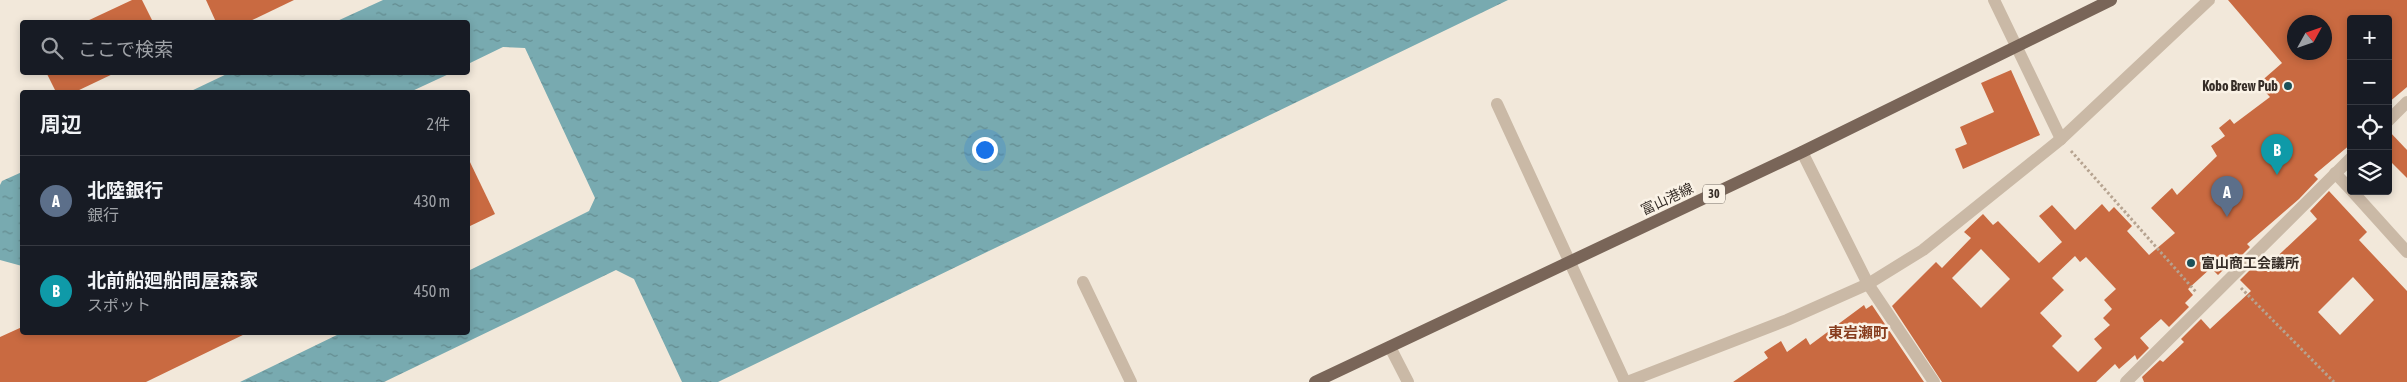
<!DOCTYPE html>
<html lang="ja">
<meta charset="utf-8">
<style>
:root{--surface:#171b24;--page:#20242c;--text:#f1f3f6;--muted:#9ea1a6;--line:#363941;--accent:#91aaaf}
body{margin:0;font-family:"Asap Condensed","Noto Sans JP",sans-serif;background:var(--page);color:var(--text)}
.controls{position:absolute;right:15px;top:15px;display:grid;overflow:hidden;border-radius:5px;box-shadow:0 2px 8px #0003}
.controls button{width:45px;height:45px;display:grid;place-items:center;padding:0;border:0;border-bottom:1px solid var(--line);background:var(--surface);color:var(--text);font:25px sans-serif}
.compass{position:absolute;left:2287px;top:15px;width:45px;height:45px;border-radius:50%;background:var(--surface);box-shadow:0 2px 8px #0003;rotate:50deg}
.you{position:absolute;left:984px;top:149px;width:18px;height:18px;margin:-12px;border:4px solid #fff;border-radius:50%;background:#1a73e8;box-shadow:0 0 0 8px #1a73e833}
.badge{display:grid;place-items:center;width:32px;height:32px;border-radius:50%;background:var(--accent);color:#fff;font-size:16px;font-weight:700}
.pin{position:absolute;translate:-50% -41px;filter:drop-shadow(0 1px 2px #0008)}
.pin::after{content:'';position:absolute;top:26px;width:18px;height:15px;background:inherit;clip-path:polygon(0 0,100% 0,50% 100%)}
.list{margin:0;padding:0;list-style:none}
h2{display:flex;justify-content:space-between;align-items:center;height:65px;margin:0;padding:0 20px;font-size:21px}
h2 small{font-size:16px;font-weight:400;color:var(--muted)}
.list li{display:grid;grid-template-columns:32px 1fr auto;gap:15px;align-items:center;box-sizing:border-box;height:90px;padding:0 20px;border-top:1px solid var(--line)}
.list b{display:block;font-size:19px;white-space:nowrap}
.list p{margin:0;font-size:16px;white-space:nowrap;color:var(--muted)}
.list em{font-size:16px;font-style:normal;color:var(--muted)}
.icon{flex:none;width:28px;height:28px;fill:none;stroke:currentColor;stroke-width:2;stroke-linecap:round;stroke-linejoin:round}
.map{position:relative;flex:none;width:2407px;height:382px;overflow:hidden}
.search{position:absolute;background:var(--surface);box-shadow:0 2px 8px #0003;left:20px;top:20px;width:450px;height:55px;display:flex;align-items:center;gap:12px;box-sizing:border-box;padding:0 18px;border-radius:5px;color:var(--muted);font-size:19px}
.panel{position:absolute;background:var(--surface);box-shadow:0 2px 8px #0003;left:20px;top:90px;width:450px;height:245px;border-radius:5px}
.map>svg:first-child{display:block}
</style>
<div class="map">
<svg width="2407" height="382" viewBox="0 0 2407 382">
<defs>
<pattern id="water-ripples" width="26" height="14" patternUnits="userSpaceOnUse" patternTransform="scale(1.25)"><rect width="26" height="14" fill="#78aab0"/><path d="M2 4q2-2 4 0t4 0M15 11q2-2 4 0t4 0" fill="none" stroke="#638b8f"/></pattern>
</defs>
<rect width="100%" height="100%" fill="#f2e8da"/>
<!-- water -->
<g fill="url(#water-ripples)">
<path d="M383 0H1508L718 382H682L634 279 616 270 384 382H240L341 333 468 332V271L589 211 595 198 525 48 503 47 468 64V22H335Z"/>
<path d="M231 72H451V73L410 92H189Z"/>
<path d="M22 172V266L0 260V185L2 181Z"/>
</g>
<!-- building -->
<g fill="#c96a41" fill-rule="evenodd">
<path d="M132 0H142L153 22H85Z"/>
<path d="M206 0H294L248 22H216Z"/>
<path d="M2228 0H2407V87L2388 103V19H2351V144L2314 175 2318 179 2299 199 2247 244 2250 247 2229 268 2227 266 2218 275 2211 268 2188 289 2193 295 2185 303 2189 307 2169 327 2161 319 2140 338 2149 348 2137 360 2135 355 2119 369 2115 364 2096 382H1942L1892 306 1936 262 1942 268 1971 238 1964 232 1983 214 1993 225 1998 221 2039 263 2062 242 2039 216 2052 205 2075 230 2102 204 2109 212 2114 207 2132 226 2127 231 2149 255 2175 233 2151 208 2172 188 2177 195 2217 156 2211 146 2225 136 2219 128 2230 119 2234 124 2270 97 2258 84 2282 63ZM2294 22H2324V52H2294ZM1981 249 2010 279 1981 308 1952 278ZM2075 256 2080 262 2086 257 2116 289 2104 300 2112 309 2103 318 2110 325 2094 339 2102 348 2078 372 2052 346 2062 336 2040 313 2064 290 2052 278Z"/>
<path d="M2011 70 2040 135 1963 169 1955 149 1967 144 1960 127 1994 112 1981 83Z"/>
<path d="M46 72H117L75 92H56Z"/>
<path d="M2388 130 2407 150V178L2388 159Z"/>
<path d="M468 158 495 214 468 227Z"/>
<path d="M2329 191 2367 232 2359 240 2407 291V382H2144L2142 377 2160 360 2163 362 2184 342 2181 339 2201 319 2210 329 2251 291 2240 280 2261 259 2267 266 2317 219 2310 211ZM2353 277 2374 300 2340 335 2318 312Z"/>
<path d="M1864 305 1866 309 1872 305 1924 382H1733L1768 358 1764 352 1781 341 1787 352 1806 338 1810 345Z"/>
<path d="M22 327V332H249L146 382H0V337Z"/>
</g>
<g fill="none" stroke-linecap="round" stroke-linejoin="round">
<!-- path -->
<g stroke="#b6a390" stroke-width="3" stroke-dasharray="2.5 2.5" stroke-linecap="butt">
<path d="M2071 151 2196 292"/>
<path d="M2241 288 2334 382"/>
</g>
<!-- minor -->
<g stroke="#cab9a6" stroke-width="12">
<path d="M1994 0 2061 139"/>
<path d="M1497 104 1625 382"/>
<path d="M2388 121 2407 102"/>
<path d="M1802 152 1868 284 1934 382"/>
<path d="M2335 173 2351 190"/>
<path d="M2352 191 2407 252"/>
<path d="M1083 282 1131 382"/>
<path d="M1390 347 1408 382"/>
<path d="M1627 382 1787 320 1868 284 1923 250 2061 139 2209 0"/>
<path d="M2126 382 2351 158"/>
</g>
<!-- major -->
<path stroke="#796558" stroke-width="12" d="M1315 382 1802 152 2111 0"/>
</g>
<!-- markers -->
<g fill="#1c5159" stroke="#faf2e6" stroke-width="2">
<circle cx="2288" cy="86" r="5"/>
<circle cx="2191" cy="263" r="5"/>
</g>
<g text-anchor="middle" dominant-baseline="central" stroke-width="5" stroke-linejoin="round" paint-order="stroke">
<!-- shield labels -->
<rect fill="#faf2e6" stroke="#716860" stroke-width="1" x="1703" y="184.5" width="22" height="19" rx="4"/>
<g font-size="12" font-weight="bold" fill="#362d27">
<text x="1714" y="194">30</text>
</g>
<!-- poi labels -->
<g font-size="14" font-weight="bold" fill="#362d27" stroke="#faf2e6" text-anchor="end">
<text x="2278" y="86">Kobo Brew Pub</text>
<text x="2201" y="263" text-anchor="start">富山商工会議所</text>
</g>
<!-- street labels -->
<g font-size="14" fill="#362d27" stroke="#faf2e6">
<text transform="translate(1667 199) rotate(-25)">富山港線</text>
</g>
<!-- neighbourhood labels -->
<g font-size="15" font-weight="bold" fill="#873d1e" stroke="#faf2e6">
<text x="1858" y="332">東岩瀬町</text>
</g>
</g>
</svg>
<div class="controls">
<button>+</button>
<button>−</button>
<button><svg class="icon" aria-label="locate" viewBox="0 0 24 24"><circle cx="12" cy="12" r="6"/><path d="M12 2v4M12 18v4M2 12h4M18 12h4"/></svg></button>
<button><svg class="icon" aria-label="layers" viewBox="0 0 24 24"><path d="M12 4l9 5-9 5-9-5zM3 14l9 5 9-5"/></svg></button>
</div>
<svg class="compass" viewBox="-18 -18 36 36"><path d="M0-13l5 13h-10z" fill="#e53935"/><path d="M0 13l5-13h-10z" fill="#9ea1a6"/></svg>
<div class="you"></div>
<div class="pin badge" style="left:2227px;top:217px;background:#5c6f8a">A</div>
<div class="pin badge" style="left:2277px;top:175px;background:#0f9aa8">B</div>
<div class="search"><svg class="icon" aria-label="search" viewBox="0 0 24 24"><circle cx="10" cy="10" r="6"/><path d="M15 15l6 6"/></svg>ここで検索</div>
<section class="panel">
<h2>周辺<small>2件</small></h2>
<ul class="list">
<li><span class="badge" style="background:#5c6f8a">A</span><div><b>北陸銀行</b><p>銀行</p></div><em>430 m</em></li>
<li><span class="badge" style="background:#0f9aa8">B</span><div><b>北前船廻船問屋森家</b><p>スポット</p></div><em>450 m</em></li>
</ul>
</section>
</div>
